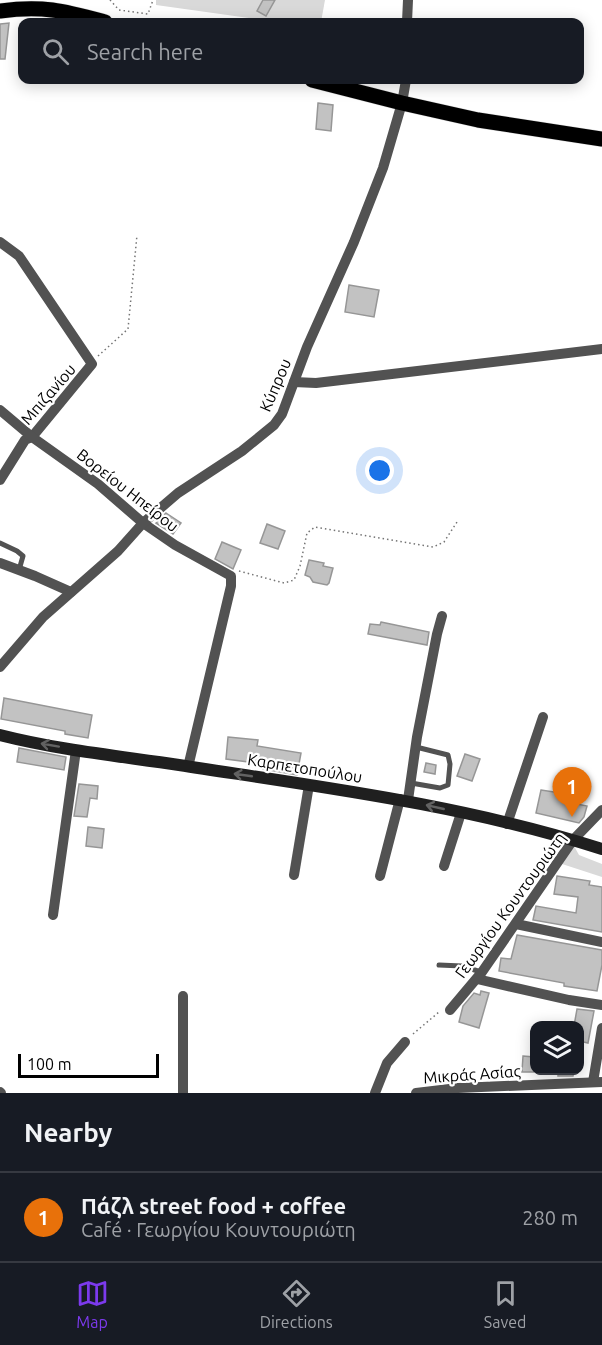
<!DOCTYPE html>
<meta charset="utf-8">
<style>
:root{--surface:#171b24;--page:#242831;--text:#f1f3f6;--muted:#9ea1a6;--line:#363941;--accent:#7c3aed}
body{margin:0;font-family:Ubuntu,sans-serif;background:var(--page);color:var(--text)}
.controls{position:absolute;right:18px;bottom:18px;display:grid;overflow:hidden;border-radius:12px;box-shadow:0 3px 15px #0003}
.controls button{width:54px;height:54px;display:grid;place-items:center;padding:0;border:0;border-bottom:2px solid var(--line);background:var(--surface);color:var(--text);font:30px sans-serif}
.scale{position:absolute;left:18px;bottom:15px;width:141px;box-sizing:border-box;padding-left:6px;border:3px solid #000;border-top:0;font-size:16px;line-height:21px;white-space:nowrap;color:#000;-webkit-text-stroke:4px #fff;paint-order:stroke}
.you{position:absolute;left:380px;top:471px;width:21px;height:21px;margin:-15px;border:4px solid #fff;border-radius:50%;background:#1a73e8;box-shadow:0 0 0 9px #1a73e833}
.badge{display:grid;place-items:center;width:39px;height:39px;border-radius:50%;background:var(--accent);color:#fff;font-size:20px;font-weight:700}
.pin{position:absolute;translate:-50% -50px;filter:drop-shadow(0 2px 3px #0008)}
.pin::after{content:'';position:absolute;top:32px;width:21px;height:18px;background:inherit;clip-path:polygon(0 0,100% 0,50% 100%)}
.list{margin:0;padding:0;list-style:none}
h2{display:flex;justify-content:space-between;align-items:center;height:78px;margin:0;padding:0 24px;font-size:26px}
h2 small{font-size:20px;font-weight:400;color:var(--muted)}
.list li{display:grid;grid-template-columns:39px 1fr auto;gap:18px;align-items:center;box-sizing:border-box;height:90px;padding:0 24px;border-top:2px solid var(--line)}
.list b{display:block;font-size:22px;white-space:nowrap}
.list p{margin:0;font-size:20px;white-space:nowrap;color:var(--muted)}
.list em{font-size:20px;font-style:normal;color:var(--muted)}
.icon{flex:none;width:33px;height:33px;fill:none;stroke:currentColor;stroke-width:2;stroke-linecap:round;stroke-linejoin:round}
.map{position:relative;flex:none;width:602px;height:1093px;overflow:hidden}
.search{position:absolute;background:var(--surface);box-shadow:0 3px 15px #0003;left:18px;right:18px;top:18px;height:66px;display:flex;align-items:center;gap:15px;box-sizing:border-box;padding:0 21px;border-radius:12px;color:var(--muted);font-size:22px}
.sheet{height:168px;background:var(--surface)}
nav{display:flex;justify-content:space-around;align-items:center;box-sizing:border-box;height:84px;border-top:2px solid var(--line);background:var(--surface);font-size:16px;color:var(--muted)}
nav a{display:grid;justify-items:center;gap:3px}
nav .on{color:var(--accent)}
.map>svg:first-child{display:block}
</style>
<div class="map">
<svg width="602" height="1093" viewBox="0 0 602 1093">
<rect width="100%" height="100%" fill="#fff"/>
<!-- green -->
<g fill="#d9d9d9">
<path d="M156 0H325L321 22H277L156 5Z"/>
<path d="M574 846 579 855 602 864V877L559 863Z"/>
</g>
<!-- building -->
<g fill="#c2c2c2" stroke="#969696" stroke-width="1.5">
<path d="M263 0H275L266 16 257 11Z"/>
<path d="M9 23 5 59H0V24Z"/>
<path d="M318 103 333 105 331 131 316 129Z"/>
<path d="M349 285 379 290 374 317 345 312Z"/>
<path d="M166 513 181 523 173 534 156 523Z"/>
<path d="M267 524 285 531 278 549 260 543Z"/>
<path d="M222 542 241 550 233 569 215 559Z"/>
<path d="M309 560 324 563 323 566 333 568 329 583 327 585 313 582 310 577 305 575Z"/>
<path d="M381 622 429 632 427 645 368 634 370 624 380 625Z"/>
<path d="M4 698 92 715 88 738 65 734V731L1 719Z"/>
<path d="M228 737 258 740 257 746 301 753 297 775 263 769 264 764 226 759Z"/>
<path d="M19 748 66 757 64 770 17 762Z"/>
<path d="M465 754 480 759 472 781 457 776Z"/>
<path d="M426 763 436 765 435 774 424 772Z"/>
<path d="M79 784 98 786 97 799 90 798 87 817 74 816Z"/>
<path d="M541 790 574 795 572 803 587 806 584 817 579 823 536 813Z"/>
<path d="M88 827 104 829 102 848 86 846Z"/>
<path d="M557 876 590 881 589 885 602 887V932L533 920 536 906 576 913 578 897 554 894Z"/>
<path d="M517 935 602 950V965L597 991 564 986V983L499 971 501 958 511 959Z"/>
<path d="M481 991 489 993 479 1028 459 1022 463 1006 474 993 480 995Z"/>
<path d="M577 1009 594 1011 588 1043 579 1041V1026H574Z"/>
<path d="M523 1056 534 1057V1072H522Z"/>
<path d="M558 1071H574L573 1076H558Z"/>
</g>
<g fill="none" stroke-linecap="round" stroke-linejoin="round">
<!-- primary casing -->
<g stroke="#dbdbdb" stroke-width="16">
<g id="primary">
<path d="M0 11C43 5 64 11 105 22"/>
<path d="M312 80 402 103 478 120 602 139"/>
</g>
</g>
<!-- path -->
<g stroke="#747474" stroke-width="1.5" stroke-dasharray="1.5 3" stroke-linecap="butt">
<path d="M110 0 119 10 148 14 153 0"/>
<path d="M98 356 128 329 137 235"/>
<path d="M239 571 284 583 294 580 300 566 307 533 315 527 433 547 444 542 457 522"/>
<path d="M413 1034 439 1012"/>
</g>
<!-- lane -->
<g stroke="#525252" stroke-width="5">
<path d="M0 543 17 551 23 556 19 570"/>
<path d="M411 783 440 788 448 785 450 764 448 755 416 747"/>
<path d="M439 965 462 966 481 972"/>
</g>
<!-- street -->
<g stroke="#525252" stroke-width="10">
<path d="M407 22 408 0"/>
<path d="M0 242 19 256 92 364 32 437 25 440 0 480"/>
<path d="M294 382 316 383 602 349"/>
<path d="M0 410 32 437 98 484 143 523 175 545 231 576V586L188 767"/>
<path d="M0 563 35 576 71 592"/>
<path d="M0 667 43 617 118 551 143 523 178 493 242 451 274 425 282 414 307 347 354 242 383 168 402 103 406 80"/>
<path d="M408 800 417 737 437 634 442 616"/>
<path d="M507 824 543 717"/>
<path d="M444 866 461 813"/>
<path d="M294 875 309 785"/>
<path d="M380 876 400 799"/>
<path d="M53 915 76 750"/>
<path d="M516 924 602 942"/>
<path d="M477 979 569 1000 602 1005"/>
<path d="M450 1010 482 972 573 840 602 810"/>
<path d="M593 1082 602 1028"/>
<path d="M0 1092 1 1093"/>
<path d="M183 1093V996"/>
<path d="M375 1093 387 1063 405 1042"/>
<path d="M416 1093 458 1088 602 1082"/>
</g>
<!-- secondary -->
<path stroke="#1f1f1f" stroke-width="12" d="M0 735C59 750 119 756 179 765 321 787 465 805 602 849"/>
<!-- primary -->
<use href="#primary" stroke="#000" stroke-width="15"/>
</g>
<!-- one-way arrows -->
<defs><path id="oneway-shaft" d="M-6 0H5M1.5-3L5.5 0L1.5 3" fill="none" stroke-width="1.6" stroke-linecap="round" stroke-linejoin="round" transform="scale(1.5)"/></defs>
<g stroke="#626262">
<use href="#oneway-shaft" transform="translate(50 745) rotate(-170)"/>
<use href="#oneway-shaft" transform="translate(243 775) rotate(-172)"/>
<use href="#oneway-shaft" transform="translate(435 807) rotate(-167)"/>
</g>
<g text-anchor="middle" dominant-baseline="central" stroke-width="4.5" stroke-linejoin="round" paint-order="stroke">
<!-- street labels -->
<g font-size="16" fill="#000" stroke="#fff">
<text transform="translate(275 385) rotate(-67)">Κύπρου</text>
<text transform="translate(48 394) rotate(-49)">Μπιζανίου</text>
<text transform="translate(128 490) rotate(38)">Βορείου Ηπείρου</text>
<text transform="translate(305 768) rotate(9)">Καρπετοπούλου</text>
<text transform="translate(510 905) rotate(-54)">Γεωργίου Κουντουριώτη</text>
<text transform="translate(472 1074) rotate(-4)">Μικράς Ασίας</text>
</g>
</g>
</svg>
<div class="controls">
<button><svg class="icon" aria-label="layers" viewBox="0 0 24 24"><path d="M12 4l9 5-9 5-9-5zM3 14l9 5 9-5"/></svg></button>
</div>
<div class="scale">100 m</div>
<div class="you"></div>
<div class="pin badge" style="left:572px;top:817px;background:#e8710a">1</div>
<div class="search"><svg class="icon" aria-label="search" viewBox="0 0 24 24"><circle cx="10" cy="10" r="6"/><path d="M15 15l6 6"/></svg>Search here</div>
</div>
<section class="sheet">
<h2>Nearby<small></small></h2>
<ul class="list">
<li><span class="badge" style="background:#e8710a">1</span><div><b>Πάζλ street food + coffee</b><p>Café · Γεωργίου Κουντουριώτη</p></div><em>280 m</em></li>
</ul>
</section>
<nav>
<a class="on"><svg class="icon" aria-label="map" viewBox="0 0 24 24"><path d="M3 6l6-2 6 2 6-2v14l-6 2-6-2-6 2zM9 4v14M15 6v14"/></svg>Map</a>
<a><svg class="icon" aria-label="directions" viewBox="0 0 24 24"><path d="M12 3l9 9-9 9-9-9zM9 14v-3h6M13 9l2 2-2 2"/></svg>Directions</a>
<a><svg class="icon" aria-label="saved" viewBox="0 0 24 24"><path d="M7 4h10v16l-5-4-5 4z"/></svg>Saved</a>
</nav>
